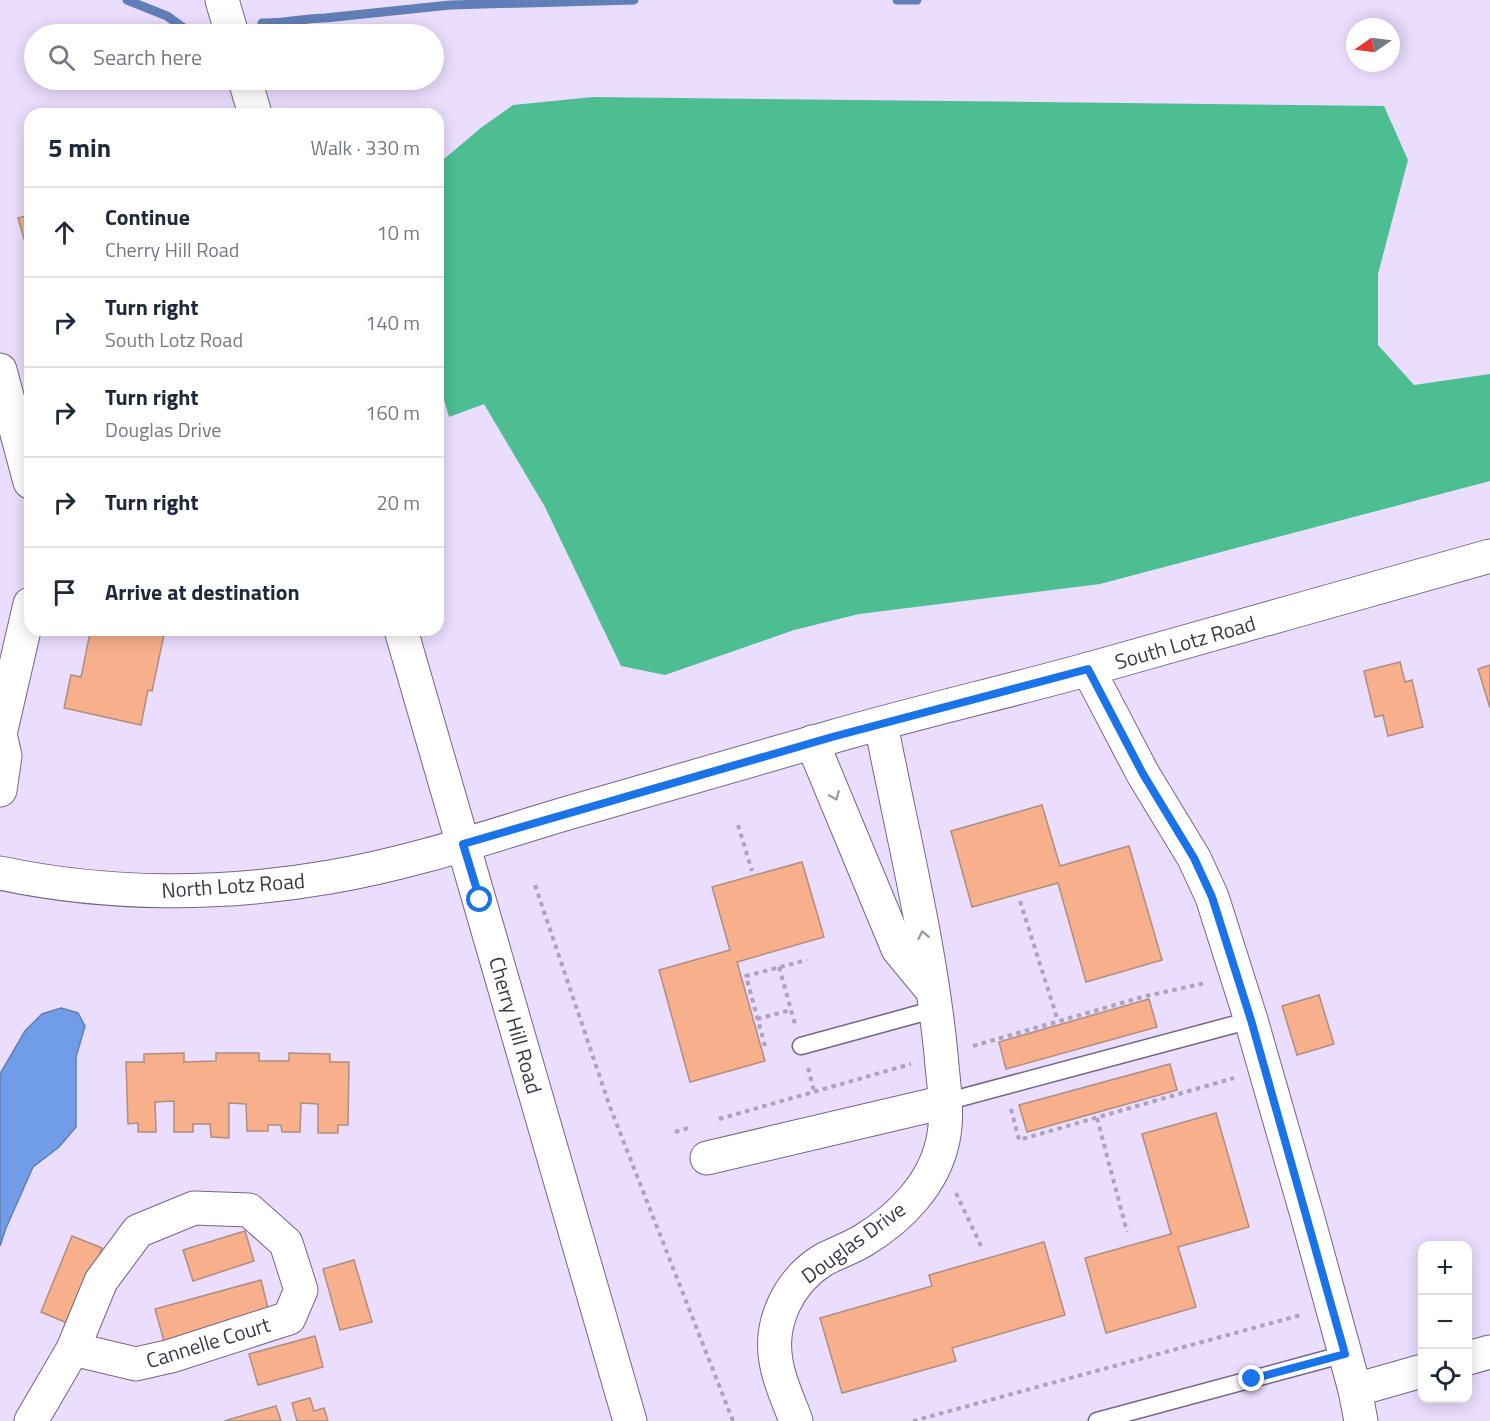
<!DOCTYPE html>
<meta charset="utf-8">
<style>
:root{--surface:#fff;--page:#f2f2f3;--text:#1f2937;--muted:#747a83;--line:#e0e1e3}
body{margin:0;font-family:"Titillium Web",sans-serif;background:var(--page);color:var(--text)}
.controls{position:absolute;right:18px;bottom:18px;display:grid;overflow:hidden;border-radius:12px;box-shadow:0 3px 15px #0003}
.controls button{width:54px;height:54px;display:grid;place-items:center;padding:0;border:0;border-bottom:2px solid var(--line);background:var(--surface);color:var(--text);font:30px sans-serif}
.compass{position:absolute;left:1346px;top:18px;width:54px;height:54px;border-radius:50%;background:var(--surface);box-shadow:0 3px 15px #0003;rotate:256deg}
.stop{position:absolute;width:18px;height:18px;margin:-14px;border:4px solid #1a73e8;border-radius:50%;background:#fff}
.stop.end{background:#1a73e8;border-color:#fff;box-shadow:0 2px 6px #0008}
.list{margin:0;padding:0;list-style:none}
h2{display:flex;justify-content:space-between;align-items:center;height:78px;margin:0;padding:0 24px;font-size:26px}
h2 small{font-size:20px;font-weight:400;color:var(--muted)}
.list li{display:grid;grid-template-columns:39px 1fr auto;gap:18px;align-items:center;box-sizing:border-box;height:90px;padding:0 24px;border-top:2px solid var(--line)}
.list b{display:block;font-size:22px;white-space:nowrap}
.list p{margin:0;font-size:20px;white-space:nowrap;color:var(--muted)}
.list em{font-size:20px;font-style:normal;color:var(--muted)}
.icon{flex:none;width:33px;height:33px;fill:none;stroke:currentColor;stroke-width:2;stroke-linecap:round;stroke-linejoin:round}
.map{position:relative;flex:none;width:1490px;height:1421px;overflow:hidden}
.search{position:absolute;background:var(--surface);box-shadow:0 3px 15px #0003;left:24px;top:24px;width:420px;height:66px;display:flex;align-items:center;gap:15px;box-sizing:border-box;padding:0 21px;border-radius:33px;color:var(--muted);font-size:22px}
.panel{position:absolute;background:var(--surface);box-shadow:0 3px 15px #0003;left:24px;top:108px;width:420px;height:528px;border-radius:18px}
.map>svg:first-child{display:block}
</style>
<div class="map">
<svg width="1490" height="1421" viewBox="0 0 1490 1421">
<rect width="100%" height="100%" fill="#eaddfd"/>
<!-- forest -->
<path fill="#4cbe92" d="M593 97 1384 106 1408 160 1378 274V345L1414 385 1490 374V481L1100 584 859 614 794 630 665 675 621 666 545 507 484 404 449 417 438 379V164L482 127 513 105Z"/>
<!-- water -->
<path fill="#719ce8" stroke="#617eb7" stroke-width="1.5" d="M61 1008 78 1013 85 1026 76 1057V1127L59 1147 33 1167 6 1228 0 1246V1074L25 1031 42 1014Z"/>
<g fill="none" stroke-linecap="round" stroke-linejoin="round">
<!-- stream -->
<g stroke="#617eb7" stroke-width="9">
<path d="M127 0 167 16 192 34H202"/>
<path d="M897 0H917"/>
<path d="M262 23C284 24 304 18 325 18L450 5 634 0"/>
</g>
</g>
<!-- building -->
<g fill="#f8af8b" stroke="#af8e7f" stroke-width="1.5">
<path d="M30 215V249H27L18 218Z"/>
<path d="M165 630 152 691 148 690 141 725 64 708 71 675 81 677 90 633 82 630Z"/>
<path d="M1400 662 1405 682 1412 680 1423 727 1388 736 1383 715 1375 717 1364 671Z"/>
<path d="M1490 665V708L1478 669Z"/>
<path d="M1042 805 1060 866 1129 846 1162 960 1086 982 1058 883 972 907 951 831Z"/>
<path d="M802 862 824 937 737 962 765 1061 690 1082 659 970 730 950 712 887Z"/>
<path d="M1319 995 1334 1044 1297 1055 1282 1006Z"/>
<path d="M1149 999 1157 1027 1006 1069 999 1042Z"/>
<path d="M184 1053V1062L216 1061V1053H259V1061H289V1053L330 1054V1062H349L348 1125H338V1133H318V1104L301 1103 300 1132H282L281 1125H268V1131H247L246 1104 229 1103V1138L211 1137 210 1124H193V1132H174V1101L155 1102 156 1132H138V1123L128 1124 126 1062H144V1054Z"/>
<path d="M1170 1064 1177 1090 1027 1132 1019 1105Z"/>
<path d="M1216 1113 1249 1227 1178 1247 1196 1307 1106 1333 1085 1258 1171 1234 1142 1134Z"/>
<path d="M245 1231 254 1261 193 1281 183 1250Z"/>
<path d="M72 1236 102 1248 72 1325 41 1312Z"/>
<path d="M1044 1242 1065 1315 952 1348 956 1361 842 1393 820 1318 932 1286 929 1275Z"/>
<path d="M354 1260 372 1322 340 1330 323 1269Z"/>
<path d="M261 1280 269 1312 164 1341 155 1309Z"/>
<path d="M315 1336 323 1367 258 1385 249 1354Z"/>
<path d="M310 1398 314 1411 324 1408 328 1421H297L292 1403Z"/>
<path d="M276 1406 281 1421H224Z"/>
</g>
<g fill="none" stroke-linecap="round" stroke-linejoin="round">
<!-- lane casing -->
<g stroke="#736784" stroke-width="19">
<g id="lane">
<path d="M801 1046 936 1009"/>
<path d="M945 1102 1251 1020"/>
<path d="M1097 1421 1345 1354"/>
</g>
</g>
<!-- street casing -->
<g stroke="#736784" stroke-width="35">
<g id="street">
<path d="M0 370 30 482"/>
<path d="M1088 669 1143 774 1194 858 1212 897 1251 1020 1307 1215 1355 1390 1361 1421"/>
<path d="M812 742 898 949 931 989"/>
<path d="M0 790 5 756 0 734 30 604"/>
<path d="M707 1158 945 1102"/>
<path d="M1468 1358 1490 1352"/>
<path d="M1355 1390 1422 1371"/>
<path d="M31 1421 73 1349 101 1281 138 1231 194 1208 249 1210 286 1243 301 1290 289 1318 171 1356 136 1364 73 1349"/>
<path d="M796 1421C789 1401 779 1382 776 1361 769 1322 789 1281 823 1260 836 1253 851 1248 864 1240 900 1218 934 1184 943 1140 949 1112 943 1082 941 1054 930 943 902 833 881 724"/>
</g>
</g>
<!-- secondary casing -->
<g stroke="#736784" stroke-width="35">
<g id="secondary">
<path d="M222 0 232 34"/>
<path d="M245 80 255 114"/>
<path d="M401 630 630 1421"/>
<path d="M0 873C108 896 222 896 330 877 408 864 485 838 561 815 650 789 739 763 828 738 914 713 1002 693 1089 669 1223 632 1356 593 1490 556"/>
</g>
</g>
<!-- path -->
<g stroke="#ada3bc" stroke-width="4" stroke-dasharray="4.5 4.5" stroke-linecap="butt">
<path d="M738 825 752 871"/>
<path d="M535 885 610 1107 733 1421"/>
<path d="M1020 901 1058 1021"/>
<path d="M779 967 795 1024"/>
<path d="M757 1019 791 1010"/>
<path d="M765 1046 746 976 807 960"/>
<path d="M973 1046 1146 996 1206 983"/>
<path d="M808 1068 814 1091"/>
<path d="M1011 1109 1019 1140 1234 1078"/>
<path d="M1097 1118 1127 1232"/>
<path d="M719 1119 911 1064"/>
<path d="M675 1132 692 1127"/>
<path d="M956 1193 983 1250"/>
<path d="M913 1421 1301 1315"/>
</g>
<!-- lane -->
<use href="#lane" stroke="#fff" stroke-width="16"/>
<!-- street -->
<use href="#street" stroke="#fff" stroke-width="33"/>
<!-- secondary -->
<use href="#secondary" stroke="#fff" stroke-width="33"/>
</g>
<!-- one-way arrows -->
<defs><path id="oneway-chevron" d="M-2-3.5L2.5 0L-2 3.5" fill="none" stroke-width="1.6" stroke-linecap="round" stroke-linejoin="round" transform="scale(1.5)"/></defs>
<g stroke="#9e9ca2">
<use href="#oneway-chevron" transform="translate(835 796) rotate(67)"/>
<use href="#oneway-chevron" transform="translate(923 935) rotate(-101)"/>
</g>
<g fill="none" stroke-linecap="round" stroke-linejoin="round">
<!-- route -->
<path stroke="#1a73e8" stroke-width="8" d="M480 900 463 844 832 737 1088 669 1143 774 1194 858 1212 897 1251 1020 1345 1354 1252 1379"/>
</g>
<g text-anchor="middle" dominant-baseline="central" stroke-width="4.5" stroke-linejoin="round" paint-order="stroke">
<!-- street labels -->
<g font-size="21" fill="#3d3845" stroke="#fff">
<text transform="translate(1185 642) rotate(-16)">South Lotz Road</text>
<text transform="translate(233 885) rotate(-4)">North Lotz Road</text>
<text transform="translate(516 1025) rotate(74)">Cherry Hill Road</text>
<text transform="translate(853 1242) rotate(-36)">Douglas Drive</text>
<text transform="translate(208 1342) rotate(-17)">Cannelle Court</text>
</g>
</g>
</svg>
<div class="controls">
<button>+</button>
<button>−</button>
<button><svg class="icon" aria-label="locate" viewBox="0 0 24 24"><circle cx="12" cy="12" r="6"/><path d="M12 2v4M12 18v4M2 12h4M18 12h4"/></svg></button>
</div>
<svg class="compass" viewBox="-18 -18 36 36"><path d="M0-13l5 13h-10z" fill="#e53935"/><path d="M0 13l5-13h-10z" fill="#747a83"/></svg>
<div class="stop" style="left:480px;top:900px"></div>
<div class="stop end" style="left:1252px;top:1379px"></div>
<div class="search"><svg class="icon" aria-label="search" viewBox="0 0 24 24"><circle cx="10" cy="10" r="6"/><path d="M15 15l6 6"/></svg>Search here</div>
<section class="panel">
<h2>5 min<small>Walk · 330 m</small></h2>
<ul class="list">
<li><svg class="icon" aria-label="ahead" viewBox="0 0 24 24"><path d="M12 20V5M6 11l6-6 6 6"/></svg><div><b>Continue</b><p>Cherry Hill Road</p></div><em>10 m</em></li>
<li><svg class="icon" aria-label="right" viewBox="0 0 24 24"><path d="M7 20v-9h11M14 6l5 5-5 5"/></svg><div><b>Turn right</b><p>South Lotz Road</p></div><em>140 m</em></li>
<li><svg class="icon" aria-label="right" viewBox="0 0 24 24"><path d="M7 20v-9h11M14 6l5 5-5 5"/></svg><div><b>Turn right</b><p>Douglas Drive</p></div><em>160 m</em></li>
<li><svg class="icon" aria-label="right" viewBox="0 0 24 24"><path d="M7 20v-9h11M14 6l5 5-5 5"/></svg><div><b>Turn right</b></div><em>20 m</em></li>
<li><svg class="icon" aria-label="arrive" viewBox="0 0 24 24"><path d="M6 21V4h12l-3 4 3 4H6"/></svg><div><b>Arrive at destination</b></div></li>
</ul>
</section>
</div>
